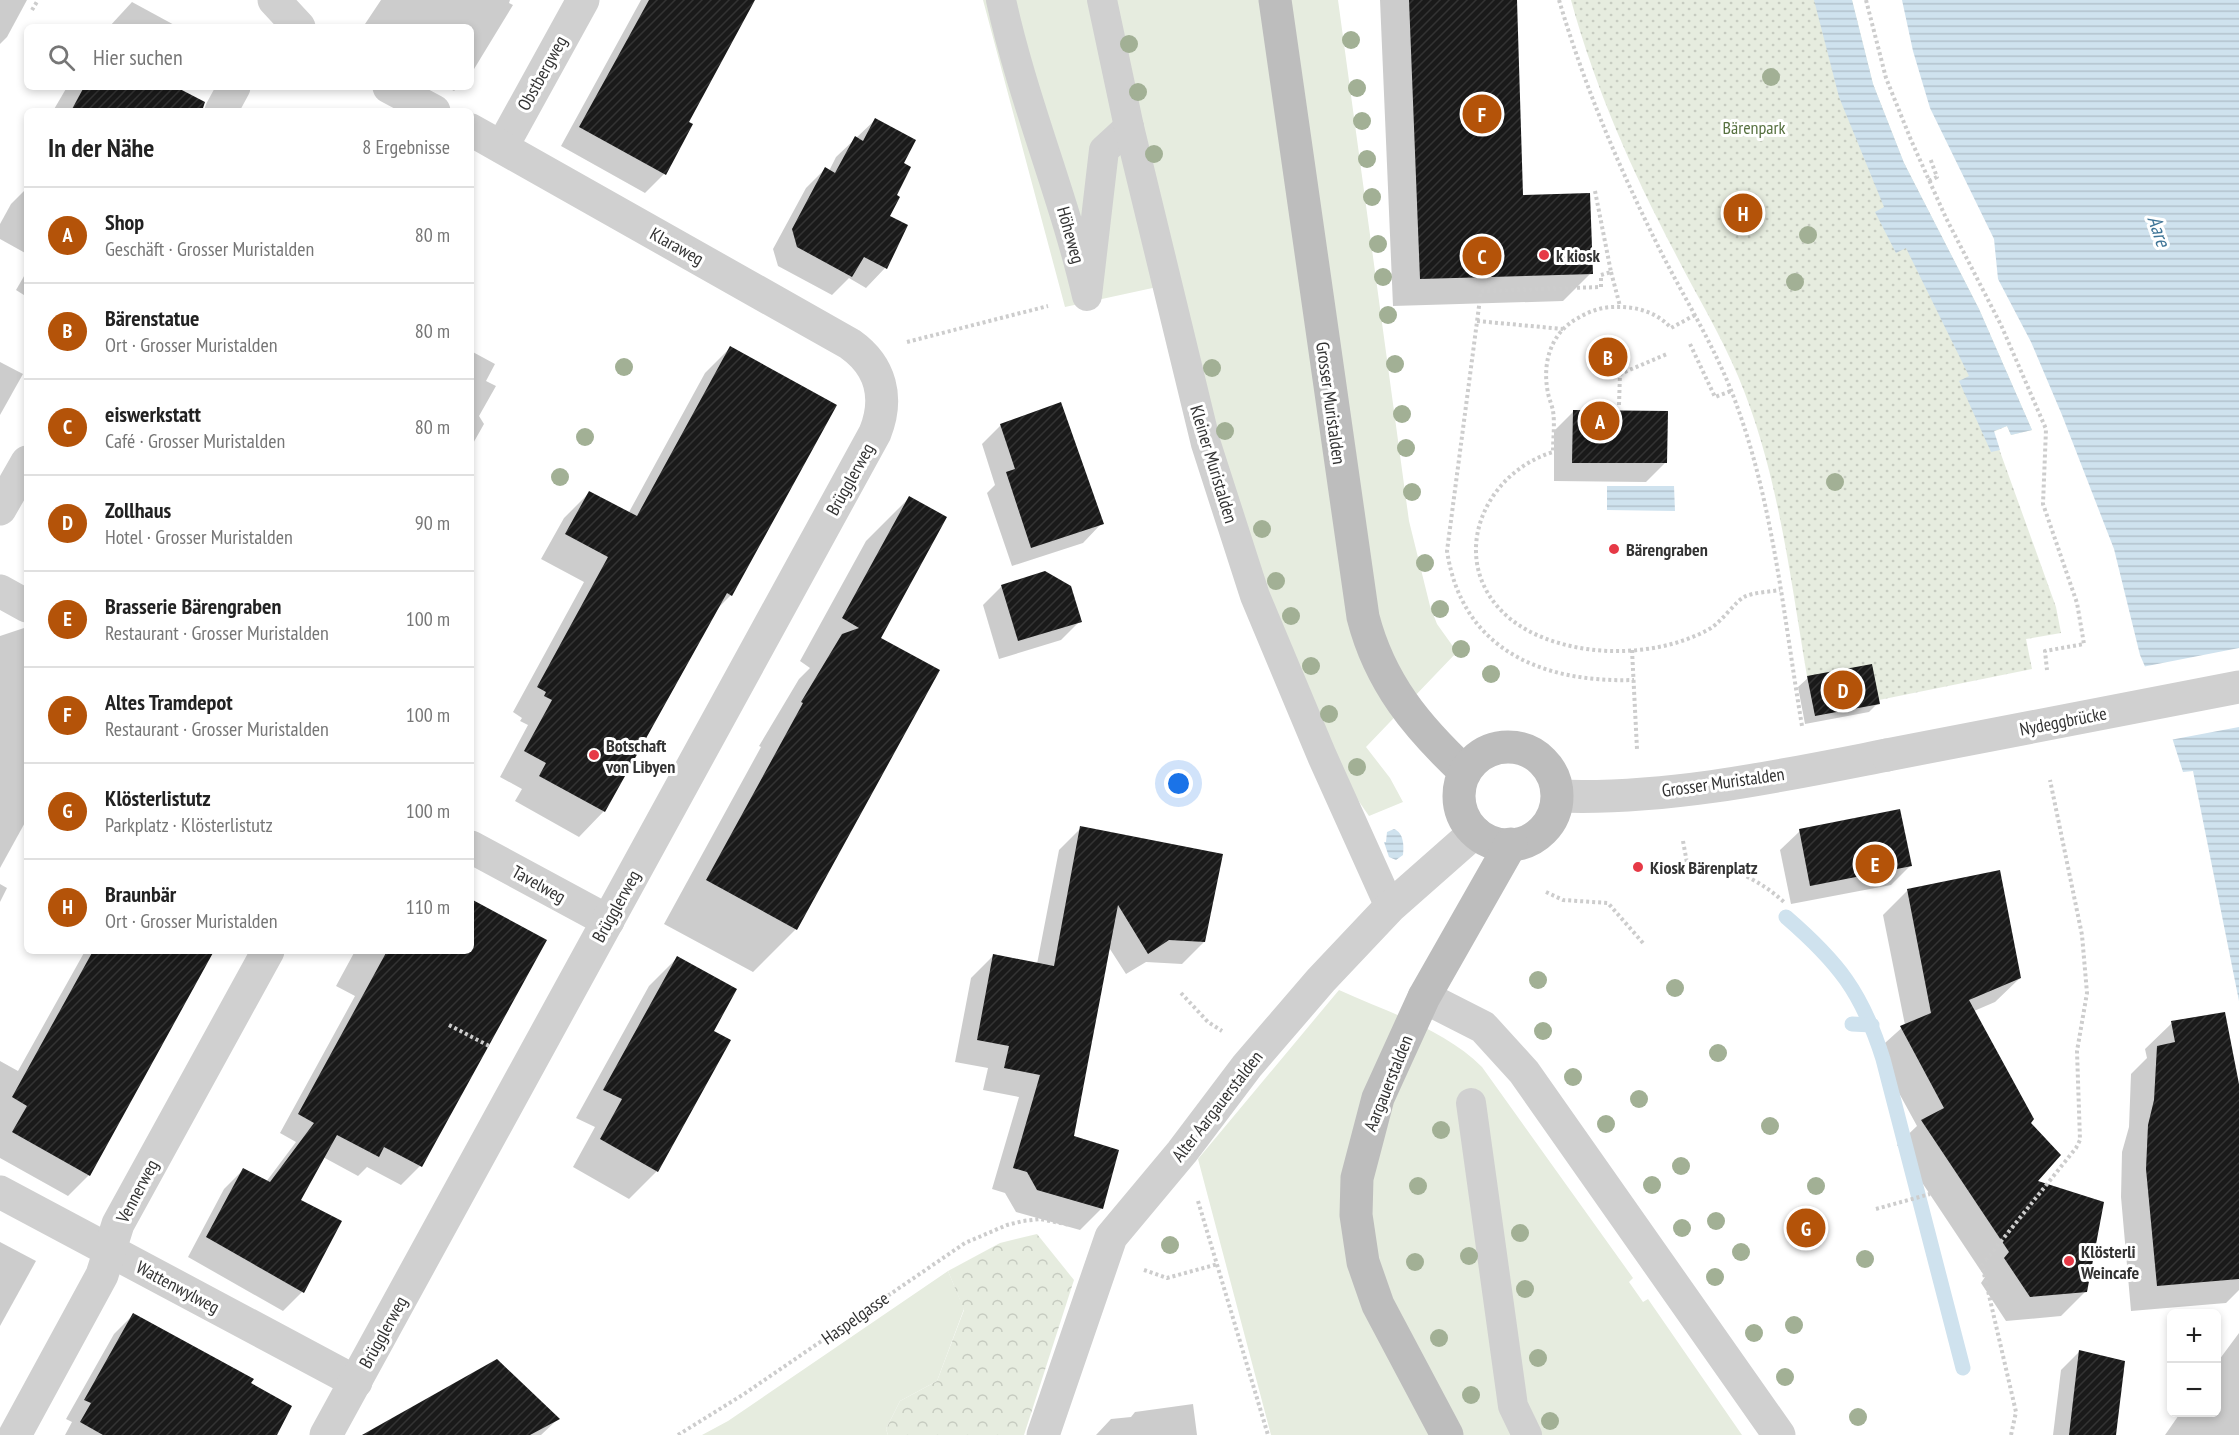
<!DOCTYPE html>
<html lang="de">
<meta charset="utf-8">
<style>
:root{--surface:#fff;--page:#f6f6f6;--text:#222;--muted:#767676;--line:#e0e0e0;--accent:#b45309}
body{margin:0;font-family:"PT Sans Narrow",sans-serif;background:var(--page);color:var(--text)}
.controls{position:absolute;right:18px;bottom:18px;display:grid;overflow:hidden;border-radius:9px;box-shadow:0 3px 9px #0003}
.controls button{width:54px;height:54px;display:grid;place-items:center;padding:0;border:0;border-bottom:2px solid var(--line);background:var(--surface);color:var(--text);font:30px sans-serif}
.you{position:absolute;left:1179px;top:784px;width:21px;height:21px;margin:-15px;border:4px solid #fff;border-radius:50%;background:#1a73e8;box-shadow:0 0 0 9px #1a73e833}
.badge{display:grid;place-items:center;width:39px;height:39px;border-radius:50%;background:var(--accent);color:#fff;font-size:20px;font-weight:700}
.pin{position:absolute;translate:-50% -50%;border:3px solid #fff;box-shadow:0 2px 6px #0006}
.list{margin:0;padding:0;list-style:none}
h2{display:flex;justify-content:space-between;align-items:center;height:78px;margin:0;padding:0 24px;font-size:26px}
h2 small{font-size:20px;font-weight:400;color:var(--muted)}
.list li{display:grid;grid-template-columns:39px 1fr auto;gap:18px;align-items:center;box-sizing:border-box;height:96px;padding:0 24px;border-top:2px solid var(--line)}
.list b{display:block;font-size:22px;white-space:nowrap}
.list p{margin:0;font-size:20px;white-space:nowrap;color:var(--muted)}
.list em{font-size:20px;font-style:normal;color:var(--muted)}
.icon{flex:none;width:33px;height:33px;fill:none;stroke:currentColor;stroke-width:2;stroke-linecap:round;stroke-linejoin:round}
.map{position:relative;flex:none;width:2239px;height:1435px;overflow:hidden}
.search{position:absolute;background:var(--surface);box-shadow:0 3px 9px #0003;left:24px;top:24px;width:450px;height:66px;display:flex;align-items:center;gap:15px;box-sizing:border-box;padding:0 21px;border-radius:9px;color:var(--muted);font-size:22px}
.panel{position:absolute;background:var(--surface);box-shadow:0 3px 9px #0003;left:24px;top:108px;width:450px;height:846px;border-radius:9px}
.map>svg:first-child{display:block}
</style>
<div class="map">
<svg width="2239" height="1435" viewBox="0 0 2239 1435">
<defs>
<pattern id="forest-crowns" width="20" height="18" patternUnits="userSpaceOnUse" patternTransform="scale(1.5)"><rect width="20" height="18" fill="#e6ecdf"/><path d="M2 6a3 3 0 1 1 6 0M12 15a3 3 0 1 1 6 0" fill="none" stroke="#c6cbc0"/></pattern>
<pattern id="park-dots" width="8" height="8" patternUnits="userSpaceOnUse" patternTransform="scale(1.5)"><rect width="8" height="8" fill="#e6ecdf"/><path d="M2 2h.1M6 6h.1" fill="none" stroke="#c6cbc0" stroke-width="1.8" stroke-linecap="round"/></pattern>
<pattern id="water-rules" width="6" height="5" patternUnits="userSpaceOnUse" patternTransform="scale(1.5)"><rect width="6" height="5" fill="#cfe2ee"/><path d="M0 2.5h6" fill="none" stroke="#b2c2cd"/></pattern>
<pattern id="building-hatch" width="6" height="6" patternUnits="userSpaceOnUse" patternTransform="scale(1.5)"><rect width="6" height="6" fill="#1a1a1a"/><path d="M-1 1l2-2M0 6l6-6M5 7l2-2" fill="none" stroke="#333"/></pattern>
</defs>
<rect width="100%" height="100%" fill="#fff"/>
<!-- grass -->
<g fill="#e6ecdf">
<path d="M983 0H1338L1409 521 1430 606 1437 624 1457 652 1366 747 1390 778 1403 802 1369 816 1326 754 1259 595 1171 284 1065 307Z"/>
<path d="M1339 990C1387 1012 1444 1029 1482 1067L1633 1278 1629 1282 1643 1302 1648 1299 1742 1435H1271L1198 1159Z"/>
<path d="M948 1271 964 1309 937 1381 900 1401 886 1429 888 1435H702L728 1421Z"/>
</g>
<!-- forest -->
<path fill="url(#forest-crowns)" d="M1037 1234 1074 1280 1024 1435H888L886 1429 900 1401 937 1381 964 1310 948 1271 1000 1243Z"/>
<!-- park -->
<path fill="url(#park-dots)" d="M1571 0H1852L1873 84 1904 163 1979 309 2032 430 2011 435 2007 426 1993 432 2056 607 2061 633 2026 639 2032 669 1879 700 1807 676C1790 576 1778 471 1738 376 1720 333 1695 293 1674 251 1632 171 1595 88 1571 0Z"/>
<!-- water -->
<g fill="url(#water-rules)">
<path d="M1814 0H1852L1873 84 1904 163 1979 309 2032 430 2011 435 2007 426 1994 431 2000 450 1991 452 1959 381 1969 376 1906 248 1896 253 1875 212 1884 207 1839 97Z"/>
<path d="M1902 0H2239V1001L2193 771 2183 772 2162 706 2140 655 2114 549 2062 415 2031 342 1998 279 1994 239 1930 108 1913 51Z"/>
<path d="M1607 486H1674L1675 511 1607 510Z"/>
<path d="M1394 829C1404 833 1404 846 1403 855L1396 860 1389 857 1384 842H1386L1387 832Z"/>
</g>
<!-- pier -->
<path fill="#fff" d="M2239 648V727L2170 740 2159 707 2142 667Z"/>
<!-- shadow -->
<g fill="#0003">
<path d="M0 0H27L7 37 0 44Z"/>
<path d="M381 0H510L509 3 513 5 471 74V27H363Z"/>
<path d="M641 0H754L687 123 691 125 664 174 645 193 561 146Z"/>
<path d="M1380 0H1516L1522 197 1591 273 1563 301 1393 306Z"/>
<path d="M132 2 178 27H109Z"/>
<path d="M67 87H173L166 111H53Z"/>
<path d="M447 87H458L454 91Z"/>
<path d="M875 120 902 164 888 216 906 226 885 268 866 288 849 278 832 295 778 266 773 249 806 188 825 169 829 171 836 157Z"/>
<path d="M27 188V254L0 239V224L11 204Z"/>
<path d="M27 271V297L16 290Z"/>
<path d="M730 348 731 595 715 611 604 811 579 837 515 801 522 789 500 777 528 725 520 721 522 718 513 712 584 582 541 559 564 518 589 493 628 514 705 373Z"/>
<path d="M471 351 495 364 486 381 496 386 479 416 484 424 471 447Z"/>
<path d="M0 362 23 374 0 415Z"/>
<path d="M1573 412 1665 463 1646 482 1554 481V431Z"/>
<path d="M1001 425 1102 523 1083 543 1012 566 987 493 995 485 982 444Z"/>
<path d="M909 498 879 638 796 929 753 972 664 924 761 747 759 746 799 679 810 668 800 661 866 541Z"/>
<path d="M1002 586 1080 621 1061 640 999 659 983 605Z"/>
<path d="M27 627V819L0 868V636Z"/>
<path d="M1808 678 1878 703 1869 712 1805 724 1798 687Z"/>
<path d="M1081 828 1204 942 1182 964 1146 962 1126 974 1108 946 1072 1138 1102 1208 1080 1230 1016 1212 1005 1193 992 1189 1019 1097 983 1090 988 1068 955 1062 971 978 993 956 1037 964 1059 850Z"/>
<path d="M1800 831 1910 866 1891 885 1791 904 1780 850Z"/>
<path d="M0 884 7 888 0 902Z"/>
<path d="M1908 890 2020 978 1995 1002 1974 1011 2029 1123 2035 1181 2086 1291 2061 1316 2006 1321 1981 1283 1985 1277 1897 1145 1917 1126 1876 1051 1905 1025 1883 915Z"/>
<path d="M471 900 545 940 420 1166 401 1185 367 1167 358 1176 323 1157 299 1200 302 1292 283 1311 188 1257 224 1189 243 1170 266 1182 296 1142 280 1133 355 996 336 986 355 951H471Z"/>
<path d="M85 951H212L89 1175 68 1196 0 1158V1061L18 1071Z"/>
<path d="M677 958 657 1171 629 1199 573 1167 595 1127 576 1118 649 986Z"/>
<path d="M2172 1023 2239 1092V1290L2226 1303 2131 1311 2121 1197 2122 1152 2129 1127 2131 1074 2147 1058 2145 1049Z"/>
<path d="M0 1242 36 1261 0 1326Z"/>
<path d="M133 1315 249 1384 275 1435H65L72 1422 66 1419 114 1334Z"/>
<path d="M2239 1333V1435H2165L2181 1412H2216V1364Z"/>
<path d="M2080 1351 2115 1435H2053L2061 1370Z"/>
<path d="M1193 1404 1197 1435H1096L1111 1419 1131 1417 1135 1412Z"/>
<path d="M558 1419 541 1435H390Z"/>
</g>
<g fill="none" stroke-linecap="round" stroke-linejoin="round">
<!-- stream -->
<g stroke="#cfe2ee" stroke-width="15">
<path d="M1786 917C1838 962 1862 992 1883 1059L1963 1368"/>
<path d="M1852 1024 1872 1025"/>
</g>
</g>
<!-- building -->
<g fill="url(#building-hatch)">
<path d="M649 0H755L689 122 693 124 666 175 579 127Z"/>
<path d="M1409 0H1517L1523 195 1590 193 1593 274 1420 279Z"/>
<path d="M84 87H176L205 102 202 111H71Z"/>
<path d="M875 118 916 140 904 163 911 167 897 195 900 197 890 216 908 225 887 269 864 257 852 277 797 247 792 229 825 167 835 173 855 136 863 141Z"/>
<path d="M730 346 837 405 732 596 727 593 605 812 539 776 546 763 524 751 552 700 544 696 546 692 537 687 608 557 565 534 589 491 637 516Z"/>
<path d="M1061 402 1104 524 1031 548 1006 472 1015 469 1000 424Z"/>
<path d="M1573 410 1668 411 1667 463H1572Z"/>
<path d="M909 496 947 517 881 638 940 670 797 930 706 880 803 703 801 702 842 634 859 628 842 618Z"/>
<path d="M1045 571 1071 586 1082 622 1018 641 1001 585Z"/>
<path d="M1872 664 1880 704 1815 716 1807 676Z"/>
<path d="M1900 809 1912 866 1810 886 1799 829Z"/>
<path d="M1080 826 1223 854 1205 942 1169 940 1148 954 1118 905 1074 1136 1119 1150 1103 1209 1037 1190 1027 1172 1013 1168 1040 1075 1004 1068 1009 1046 977 1040 993 954 1054 966Z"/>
<path d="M2000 870 2021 978 1969 1000 2034 1119 2031 1123 2061 1155 2038 1181 2104 1202 2087 1292 2030 1297 2004 1258 2009 1252 1921 1120 1944 1108 1900 1026 1931 1013 1907 889Z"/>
<path d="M471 899 547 940 422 1167 384 1147 379 1157 337 1135 301 1200 342 1221 304 1293 206 1237 243 1168 270 1182 314 1123 298 1114 387 951H471Z"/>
<path d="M93 951H214L90 1176 12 1132 27 1106 12 1097Z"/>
<path d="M677 956 737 989 714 1031 731 1040 658 1172 600 1139 622 1099 603 1090Z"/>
<path d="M2225 1012 2239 1084V1279L2157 1286 2146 1169 2148 1125 2154 1100 2157 1046 2175 1042 2171 1021Z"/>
<path d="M133 1313 254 1379 251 1383 292 1406 277 1435H103L80 1422 91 1403 84 1400Z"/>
<path d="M2079 1350 2125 1361 2116 1435H2069Z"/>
<path d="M497 1359 560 1419 530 1435H362Z"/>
</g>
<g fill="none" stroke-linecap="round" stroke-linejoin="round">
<!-- path -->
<g stroke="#cdcdcd" stroke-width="4" stroke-dasharray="3 3" stroke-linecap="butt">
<path d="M1559 0C1585 88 1620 170 1661 252 1687 303 1718 352 1737 406 1774 508 1784 619 1802 726"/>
<path d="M1866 0 1886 78 1911 140 1946 218 2001 325 2046 429 2043 504 2077 603 2084 644 2045 651 2047 670"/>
<path d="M32 10 38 0"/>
<path d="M1929 181 1937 177 1930 158"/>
<path d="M1595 191 1611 272 1601 275V287L1481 291 1447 551C1462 650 1542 683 1634 680"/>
<path d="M1611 272 1620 306"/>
<path d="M1695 315 1671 328C1656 311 1634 306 1613 307 1601 307 1588 312 1578 318 1550 333 1542 364 1548 393 1549 399 1552 405 1553 411 1555 424 1553 439 1553 452 1481 474 1446 563 1508 617 1535 640 1576 650 1610 651 1644 652 1682 645 1711 628 1722 621 1736 601 1744 597 1754 592 1769 592 1780 590"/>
<path d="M1477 321 1563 329"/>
<path d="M907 342 1048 306"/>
<path d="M1690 344 1715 397 1731 391"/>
<path d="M1619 405 1620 374 1667 354"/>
<path d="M1632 650 1637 749"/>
<path d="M1683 841 1687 863C1725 863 1758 878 1785 903"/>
<path d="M1546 892 1563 900 1608 903 1643 943"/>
<path d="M1181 993 1208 1022 1222 1031"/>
<path d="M449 1025 491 1047"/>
<path d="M1198 1201 1268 1435"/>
<path d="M1876 1209 1930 1194"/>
<path d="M1144 1270 1167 1278 1218 1264"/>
<path d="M678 1435 744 1394 965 1243 1007 1225 1023 1221 1040 1219 1070 1225"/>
<path d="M2011 1435 2016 1412 1982 1265 2076 1148 2080 1140 2077 1051 2087 993 2082 935 2050 780"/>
</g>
<!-- pedestrian -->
<g stroke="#d0d0d0" stroke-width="30">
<path d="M1001 0C1023 101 1064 196 1087 296L1104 150 1129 127"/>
<path d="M1102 0 1129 127 1206 444 1255 596 1322 756 1390 907"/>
<path d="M1471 1103 1513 1406 1527 1435"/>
</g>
<!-- minor -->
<g stroke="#d0d0d0" stroke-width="33">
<path d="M274 0 299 27"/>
<path d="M389 87 434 111"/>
<path d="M221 111 234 87"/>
<path d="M502 147 583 0"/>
<path d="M0 509 27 462"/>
<path d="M0 591 27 606"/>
<path d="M471 847 608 921"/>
<path d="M1424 997 1483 1027 1524 1072 1779 1435"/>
<path d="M0 1192 356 1382"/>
<path d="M15 1435 102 1275 118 1224 268 951"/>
<path d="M326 1435 875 433C889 398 881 366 850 344L471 130"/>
<path d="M1043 1435 1111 1237 1182 1152 1247 1066 1321 980 1390 907 1475 832"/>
</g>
<!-- tertiary -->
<path stroke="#d0d0d0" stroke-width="33" d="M1558 796C1668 800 1780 776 1887 755"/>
<!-- secondary -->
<g stroke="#bdbdbd" stroke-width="33">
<path d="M1275 0 1363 617C1380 683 1417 727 1465 772"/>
<circle cx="1508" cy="796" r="49"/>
<path d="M1447 1435 1378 1305 1363 1262 1356 1215 1357 1178 1378 1098 1424 997 1511 844"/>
</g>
<!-- tertiary-bridge -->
<path stroke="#d0d0d0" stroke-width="33" d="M1887 755 2239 687"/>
</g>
<!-- trees -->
<g fill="#a2b095">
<circle cx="1351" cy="40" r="9"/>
<circle cx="1129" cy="44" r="9"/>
<circle cx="1771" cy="77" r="9"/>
<circle cx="1357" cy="88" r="9"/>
<circle cx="1138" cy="92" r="9"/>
<circle cx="1362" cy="121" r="9"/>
<circle cx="1154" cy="154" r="9"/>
<circle cx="1367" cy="159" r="9"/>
<circle cx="1372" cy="197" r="9"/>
<circle cx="1808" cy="235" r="9"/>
<circle cx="1378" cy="244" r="9"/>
<circle cx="1383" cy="277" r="9"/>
<circle cx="1795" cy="282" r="9"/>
<circle cx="1388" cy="315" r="9"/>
<circle cx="1395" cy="364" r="9"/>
<circle cx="624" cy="367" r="9"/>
<circle cx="1212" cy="368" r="9"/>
<circle cx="1402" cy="414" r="9"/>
<circle cx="1225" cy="431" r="9"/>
<circle cx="585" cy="437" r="9"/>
<circle cx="1406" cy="448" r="9"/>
<circle cx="560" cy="477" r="9"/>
<circle cx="1835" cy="482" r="9"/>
<circle cx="1412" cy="492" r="9"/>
<circle cx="1262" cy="529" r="9"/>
<circle cx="1425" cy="563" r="9"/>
<circle cx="1276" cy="581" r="9"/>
<circle cx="1440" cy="609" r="9"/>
<circle cx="1291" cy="616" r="9"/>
<circle cx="1461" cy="649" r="9"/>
<circle cx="1311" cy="666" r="9"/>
<circle cx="1491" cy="674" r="9"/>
<circle cx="1329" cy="714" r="9"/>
<circle cx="1357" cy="767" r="9"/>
<circle cx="1538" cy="980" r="9"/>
<circle cx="1675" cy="988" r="9"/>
<circle cx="1543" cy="1031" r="9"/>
<circle cx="1718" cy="1053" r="9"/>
<circle cx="1573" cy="1077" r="9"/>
<circle cx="1639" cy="1099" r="9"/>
<circle cx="1606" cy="1124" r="9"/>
<circle cx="1770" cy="1126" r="9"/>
<circle cx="1441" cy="1130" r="9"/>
<circle cx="1681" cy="1166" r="9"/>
<circle cx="1652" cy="1185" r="9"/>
<circle cx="1418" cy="1186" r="9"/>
<circle cx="1816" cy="1186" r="9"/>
<circle cx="1716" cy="1221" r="9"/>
<circle cx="1682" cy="1228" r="9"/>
<circle cx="1520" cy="1233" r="9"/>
<circle cx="1170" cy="1245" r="9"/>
<circle cx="1741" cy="1252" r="9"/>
<circle cx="1469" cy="1256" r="9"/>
<circle cx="1865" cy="1259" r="9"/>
<circle cx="1415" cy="1262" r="9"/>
<circle cx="1715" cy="1277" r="9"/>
<circle cx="1525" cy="1289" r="9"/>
<circle cx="1794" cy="1325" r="9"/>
<circle cx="1754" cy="1333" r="9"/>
<circle cx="1439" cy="1338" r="9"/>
<circle cx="1538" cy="1358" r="9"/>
<circle cx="1785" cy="1377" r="9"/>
<circle cx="1471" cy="1395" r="9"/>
<circle cx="1858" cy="1417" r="9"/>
<circle cx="1550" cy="1421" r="9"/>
</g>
<!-- markers -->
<g fill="#e63946" stroke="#fff" stroke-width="2">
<circle cx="1544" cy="255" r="6"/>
<circle cx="1614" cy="549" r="6"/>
<circle cx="594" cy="755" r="6"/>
<circle cx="1638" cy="867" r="6"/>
<circle cx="2069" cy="1261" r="6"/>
</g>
<g text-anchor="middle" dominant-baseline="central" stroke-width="6" stroke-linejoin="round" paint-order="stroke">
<!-- street labels -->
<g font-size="18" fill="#333" stroke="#fff">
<text transform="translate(542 73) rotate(-61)">Obstbergweg</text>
<text transform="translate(1071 235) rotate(74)">Höheweg</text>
<text transform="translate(677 246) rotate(29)">Klaraweg</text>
<text transform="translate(1331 403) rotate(82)">Grosser Muristalden</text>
<text transform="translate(1214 464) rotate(73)">Kleiner Muristalden</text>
<text transform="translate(850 479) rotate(-61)">Brügglerweg</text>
<text transform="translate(2063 721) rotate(-11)">Nydeggbrücke</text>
<text transform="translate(1723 782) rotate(-8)">Grosser Muristalden</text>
<text transform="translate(539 884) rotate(29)">Tavelweg</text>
<text transform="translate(616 906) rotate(-61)">Brügglerweg</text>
<text transform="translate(1388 1083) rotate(-68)">Aargauerstalden</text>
<text transform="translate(1217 1106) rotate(-52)">Alter Aargauerstalden</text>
<text transform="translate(137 1191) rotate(-62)">Vennerweg</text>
<text transform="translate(178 1287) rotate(28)">Wattenwylweg</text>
<text transform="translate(855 1318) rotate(-35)">Haspelgasse</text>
<text transform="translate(383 1332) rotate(-61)">Brügglerweg</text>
</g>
<!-- park labels -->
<g font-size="18" fill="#56703f" stroke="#fff">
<text x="1754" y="127">Bärenpark</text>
</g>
<!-- poi labels -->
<g font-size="18" font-weight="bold" fill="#333" stroke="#fff" text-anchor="start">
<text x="1556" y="255">k kiosk</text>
<text x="1626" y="549">Bärengraben</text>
<text x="606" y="745">Botschaft<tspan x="606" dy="21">von Libyen</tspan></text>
<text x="1650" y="867">Kiosk Bärenplatz</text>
<text x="2081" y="1251">Klösterli<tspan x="2081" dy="21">Weincafe</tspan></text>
</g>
<!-- water labels -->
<g font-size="20" font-style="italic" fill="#3f7597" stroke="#fff">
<text transform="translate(2159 231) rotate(71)">Aare</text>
</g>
</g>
</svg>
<div class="controls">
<button>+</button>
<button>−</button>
</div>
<div class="you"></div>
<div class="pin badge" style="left:1600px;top:421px">A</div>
<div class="pin badge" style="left:1608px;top:357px">B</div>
<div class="pin badge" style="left:1482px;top:256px">C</div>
<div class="pin badge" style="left:1843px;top:690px">D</div>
<div class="pin badge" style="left:1875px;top:864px">E</div>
<div class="pin badge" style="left:1482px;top:114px">F</div>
<div class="pin badge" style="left:1806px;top:1228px">G</div>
<div class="pin badge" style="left:1743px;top:213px">H</div>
<div class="search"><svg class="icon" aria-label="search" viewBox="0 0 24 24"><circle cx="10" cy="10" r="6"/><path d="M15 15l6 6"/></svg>Hier suchen</div>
<section class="panel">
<h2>In der Nähe<small>8 Ergebnisse</small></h2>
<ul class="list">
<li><span class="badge">A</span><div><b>Shop</b><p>Geschäft · Grosser Muristalden</p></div><em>80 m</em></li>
<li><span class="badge">B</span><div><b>Bärenstatue</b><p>Ort · Grosser Muristalden</p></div><em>80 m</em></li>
<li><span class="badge">C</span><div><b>eiswerkstatt</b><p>Café · Grosser Muristalden</p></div><em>80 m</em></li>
<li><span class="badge">D</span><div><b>Zollhaus</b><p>Hotel · Grosser Muristalden</p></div><em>90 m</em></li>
<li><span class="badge">E</span><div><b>Brasserie Bärengraben</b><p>Restaurant · Grosser Muristalden</p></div><em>100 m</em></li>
<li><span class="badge">F</span><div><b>Altes Tramdepot</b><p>Restaurant · Grosser Muristalden</p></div><em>100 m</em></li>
<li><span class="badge">G</span><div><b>Klösterlistutz</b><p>Parkplatz · Klösterlistutz</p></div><em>100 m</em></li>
<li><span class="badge">H</span><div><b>Braunbär</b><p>Ort · Grosser Muristalden</p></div><em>110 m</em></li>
</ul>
</section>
</div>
